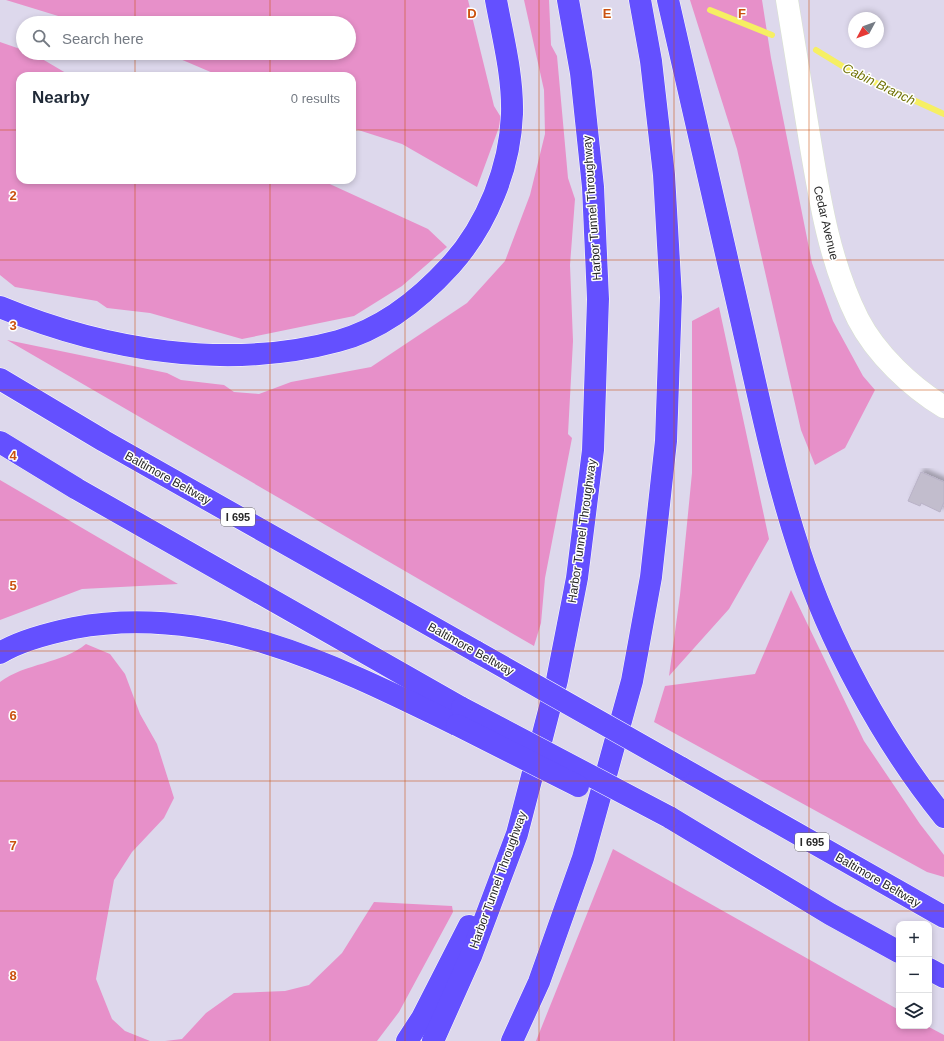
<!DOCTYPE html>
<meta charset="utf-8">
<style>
:root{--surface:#fff;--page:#f2f2f3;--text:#1f2937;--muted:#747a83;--line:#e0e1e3}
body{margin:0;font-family:Helvetica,sans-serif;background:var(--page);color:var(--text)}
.controls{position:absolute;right:12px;bottom:12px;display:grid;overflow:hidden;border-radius:8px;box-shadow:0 2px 6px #0003}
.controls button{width:36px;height:36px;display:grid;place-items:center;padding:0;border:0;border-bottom:1px solid var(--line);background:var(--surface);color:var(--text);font:20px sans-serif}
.compass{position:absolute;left:848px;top:12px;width:36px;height:36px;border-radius:50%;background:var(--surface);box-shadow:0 2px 6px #0003;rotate:229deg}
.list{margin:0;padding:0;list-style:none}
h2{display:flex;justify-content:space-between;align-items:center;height:52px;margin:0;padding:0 16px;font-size:17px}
h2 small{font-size:13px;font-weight:400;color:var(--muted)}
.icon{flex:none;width:22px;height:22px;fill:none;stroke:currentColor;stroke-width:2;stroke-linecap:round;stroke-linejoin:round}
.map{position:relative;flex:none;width:944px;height:1041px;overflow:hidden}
.search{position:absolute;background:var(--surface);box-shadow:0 2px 6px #0003;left:16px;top:16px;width:340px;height:44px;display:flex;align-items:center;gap:10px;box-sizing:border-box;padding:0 14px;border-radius:22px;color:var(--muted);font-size:15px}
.panel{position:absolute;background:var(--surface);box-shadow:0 2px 6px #0003;left:16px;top:72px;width:340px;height:112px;border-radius:12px}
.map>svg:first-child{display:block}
</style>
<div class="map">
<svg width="944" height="1041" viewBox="0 0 944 1041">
<defs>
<filter id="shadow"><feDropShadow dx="3.5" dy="-3.5" stdDeviation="2" flood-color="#0004"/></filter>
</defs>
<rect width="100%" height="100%" fill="#ddd8ec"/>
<!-- green -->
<g fill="#e790c9">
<path d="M6 0H468L494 106 502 119 477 187 402 144 352 128V76H220L166 53H349V23H81Z"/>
<path d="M524 0H549L551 45 557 56 568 178 575 199 570 265 573 341 568 434 572 438 545 578 541 623 534 646 7 340 167 373 181 380 224 385 234 392 259 394 291 382 371 367 467 303 505 261 530 195 545 134 544 90Z"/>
<path d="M690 0H762L771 58 812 263 833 321 863 376 875 390 845 448 815 465 801 430 737 149Z"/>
<path d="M0 42 23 50V53H32L71 76H20V180H321L428 229 447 247 402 286 354 316 242 339 150 313 107 308 97 301 15 287 0 275Z"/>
<path d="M719 307 769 539 729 609 669 676 680 595 692 473V321Z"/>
<path d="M0 480 178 584 82 589 0 620Z"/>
<path d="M791 590 864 741 920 824 944 855V877L927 872 654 722 665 686 755 674Z"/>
<path d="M86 644 110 654 125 674 140 714 157 744 174 798 164 818 132 852 114 880 96 979 112 1019 125 1031 150 1041H0V682C25 663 62 664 86 644Z"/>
<path d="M613 849 899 1010V1026H927L944 1035V1041H536Z"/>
<path d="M374 902 452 906 453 912 399 1012 377 1041H165L182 1039 206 1013 234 993 285 991 309 985 342 953Z"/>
</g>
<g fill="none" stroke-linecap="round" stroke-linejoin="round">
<!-- stream -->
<g stroke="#f6ef63" stroke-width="6">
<path d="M710 10 772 35"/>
<path d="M816 50 852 72 944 114"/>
</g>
</g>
<!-- building -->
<path fill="#c2bdcd" stroke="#b9b2c7" filter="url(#shadow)" d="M921 472 944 482V502L940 512 921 503 920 506 908 501Z"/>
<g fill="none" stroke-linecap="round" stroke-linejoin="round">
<!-- minor casing -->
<g stroke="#d8e2cd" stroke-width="23">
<path id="minor" d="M787 0C795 47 802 94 810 141 820 202 830 263 858 319 876 354 911 387 944 407"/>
</g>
<!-- highway casing -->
<g stroke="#fff" stroke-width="23">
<g id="highway">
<path d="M668 0C692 105 716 210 740 315 758 394 774 473 799 549 828 640 883 742 944 817"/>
<path d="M0 307C104 350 227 371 338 341 383 329 421 298 451 265 487 225 510 168 512 114 513 76 503 38 496 0"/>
<path d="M0 379 104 441 477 652"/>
<path d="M0 442 77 489 462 708"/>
<path d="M0 653C21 640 50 633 74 628 211 602 338 667 457 725"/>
<path d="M680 767 944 917"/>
<path d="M669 817 830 914 899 952"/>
<path d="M929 969 944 977"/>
<path d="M407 1041 422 1018 469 926"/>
<path d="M433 1041 471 956 517 834 557 680 577 578 593 450 598 299 593 187 581 73 568 0"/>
<path d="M512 1041 539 982 583 858 632 681 651 577 666 441 671 297 664 175 651 61 640 0"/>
</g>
</g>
<!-- minor -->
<use href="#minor" stroke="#fff" stroke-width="22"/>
<!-- highway -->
<use href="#highway" stroke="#6450ff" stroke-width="22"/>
<!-- highway-bridge casing -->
<g stroke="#fff" stroke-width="23" stroke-linecap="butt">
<g id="highway-bridge">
<path d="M477 652 680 767"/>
<path d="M462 708 669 817"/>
<path d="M457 725 578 786"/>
</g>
</g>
<!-- highway-bridge -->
<use href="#highway-bridge" stroke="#6450ff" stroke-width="22"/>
</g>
<!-- grid -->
<path fill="none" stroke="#cb5210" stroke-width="1" stroke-opacity="0.55" d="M135 0V23M270 0V23M405 0V1041M539 0V1041M674 0V1041M809 0V1041M135 53V76M270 53V76M0 130H20M352 130H944M135 180V1041M270 180V1041M0 260H944M0 390H944M0 520H944M0 651H944M0 781H944M0 911H944"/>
<g text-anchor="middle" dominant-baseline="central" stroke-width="3" stroke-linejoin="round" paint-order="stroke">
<!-- shield labels -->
<g fill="#fff" stroke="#686868" stroke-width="1">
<rect x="221" y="508" width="34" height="18" rx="3"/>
<rect x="795" y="833" width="34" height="18" rx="3"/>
</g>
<g font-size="11" font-weight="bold" fill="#282828">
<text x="238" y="517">I 695</text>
<text x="812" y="842">I 695</text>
</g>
<!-- street labels -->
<g font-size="12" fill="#282828" stroke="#fff">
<text transform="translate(592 208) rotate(-94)">Harbor Tunnel Throughway</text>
<text transform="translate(826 223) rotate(77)">Cedar Avenue</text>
<text transform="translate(168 478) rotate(29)">Baltimore Beltway</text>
<text transform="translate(582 531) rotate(-82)">Harbor Tunnel Throughway</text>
<text transform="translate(471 649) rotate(29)">Baltimore Beltway</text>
<text transform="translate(498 880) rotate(-70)">Harbor Tunnel Throughway</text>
<text transform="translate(878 880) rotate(30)">Baltimore Beltway</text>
</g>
<!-- water labels -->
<g font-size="13" font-style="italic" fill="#727408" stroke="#fff">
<text transform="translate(879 84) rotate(26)">Cabin Branch</text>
</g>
</g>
<g font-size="13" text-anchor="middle" font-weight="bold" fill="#cb5210" stroke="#fff" stroke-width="3" stroke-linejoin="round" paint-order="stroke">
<text x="472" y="18">D</text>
<text x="607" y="18">E</text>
<text x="742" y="18">F</text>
<text x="13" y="200">2</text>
<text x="13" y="330">3</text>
<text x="13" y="460">4</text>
<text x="13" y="590">5</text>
<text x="13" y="720">6</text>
<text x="13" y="850">7</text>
<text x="13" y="980">8</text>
</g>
</svg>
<div class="controls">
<button>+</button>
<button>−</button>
<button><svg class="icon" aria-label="layers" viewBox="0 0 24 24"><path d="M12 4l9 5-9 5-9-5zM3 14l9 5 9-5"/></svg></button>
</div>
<svg class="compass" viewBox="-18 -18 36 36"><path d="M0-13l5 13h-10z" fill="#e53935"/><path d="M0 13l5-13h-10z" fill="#747a83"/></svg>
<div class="search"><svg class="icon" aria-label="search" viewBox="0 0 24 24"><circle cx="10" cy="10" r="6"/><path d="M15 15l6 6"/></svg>Search here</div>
<section class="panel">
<h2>Nearby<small>0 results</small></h2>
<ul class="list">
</ul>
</section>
</div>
